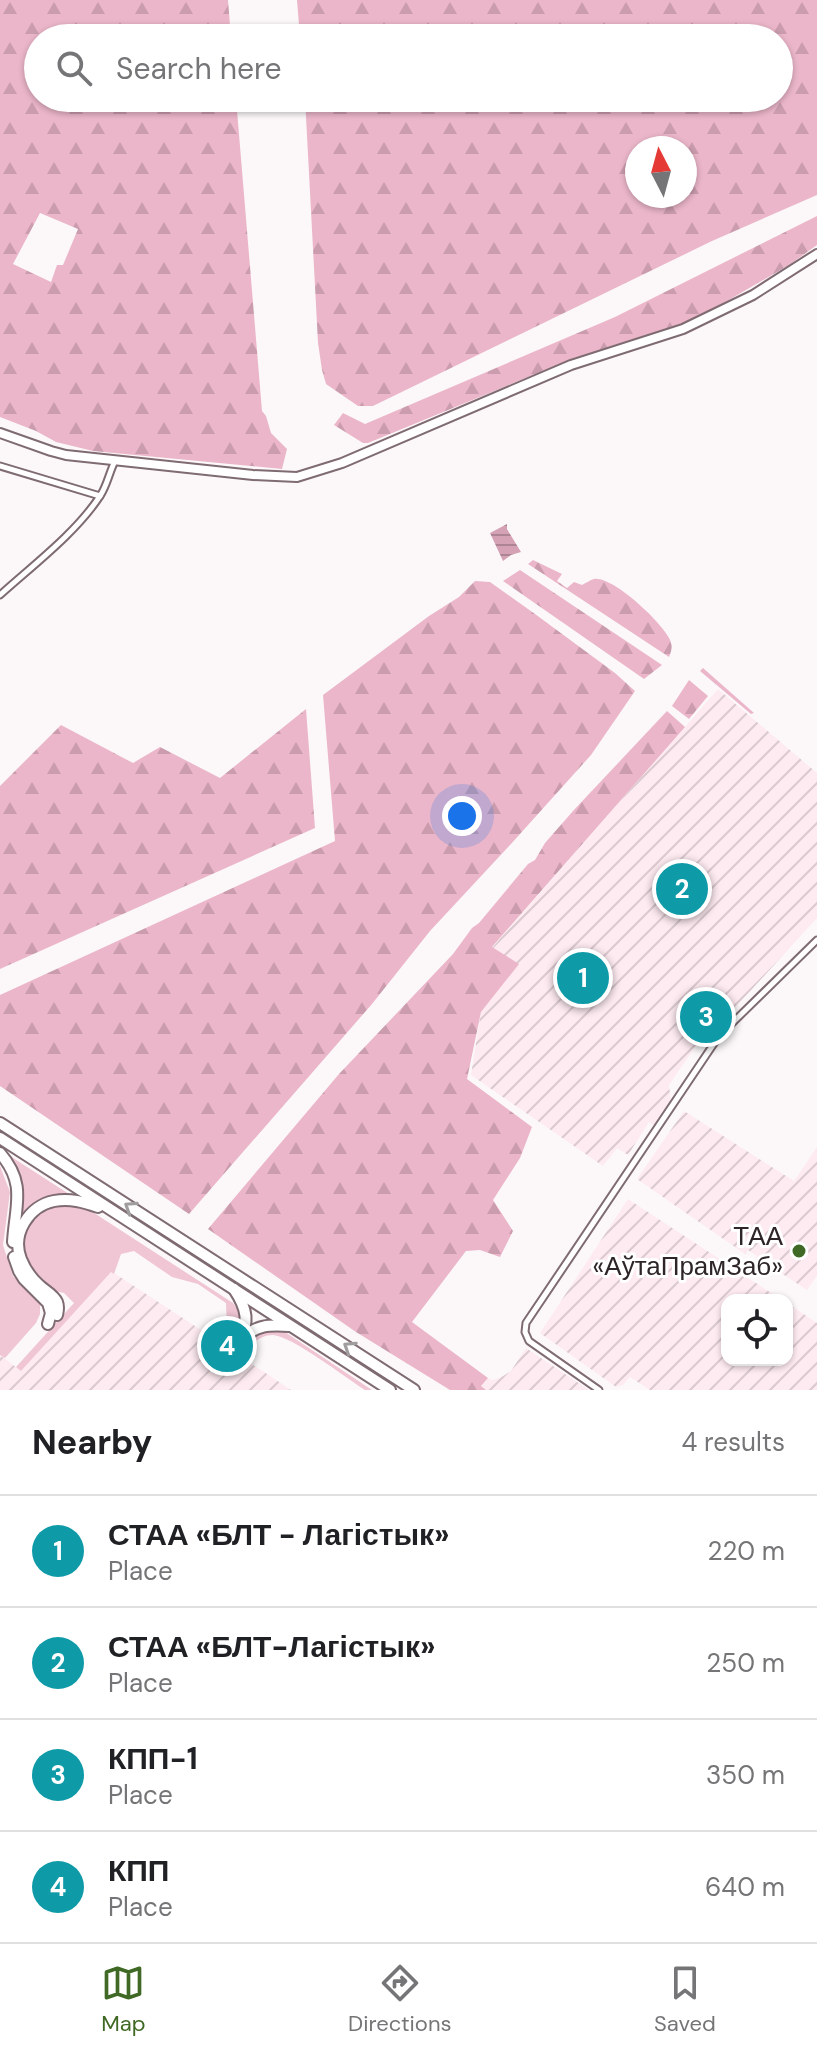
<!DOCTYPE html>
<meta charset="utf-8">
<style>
:root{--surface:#fff;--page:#f6f6f6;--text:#202124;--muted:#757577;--line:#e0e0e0;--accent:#3f6925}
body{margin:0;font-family:"DM Sans",sans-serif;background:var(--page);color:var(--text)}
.controls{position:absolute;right:24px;bottom:24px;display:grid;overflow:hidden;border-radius:16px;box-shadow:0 2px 6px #0004}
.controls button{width:72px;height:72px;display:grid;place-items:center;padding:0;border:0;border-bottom:2px solid var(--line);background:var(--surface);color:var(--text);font:40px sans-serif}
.compass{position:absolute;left:625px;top:136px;width:72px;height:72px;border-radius:50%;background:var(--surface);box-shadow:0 2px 6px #0004;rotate:354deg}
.you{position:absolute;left:462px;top:816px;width:28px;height:28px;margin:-20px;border:6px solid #fff;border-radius:50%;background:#1a73e8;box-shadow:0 0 0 12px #1a73e833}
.badge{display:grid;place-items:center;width:52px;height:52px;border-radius:50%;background:var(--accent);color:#fff;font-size:26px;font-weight:700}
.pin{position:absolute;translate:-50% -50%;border:4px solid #fff;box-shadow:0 2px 8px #0006}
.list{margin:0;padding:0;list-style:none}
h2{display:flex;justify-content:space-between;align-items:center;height:104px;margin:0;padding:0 32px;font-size:34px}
h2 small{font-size:26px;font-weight:400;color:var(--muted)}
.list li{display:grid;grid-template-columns:52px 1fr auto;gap:24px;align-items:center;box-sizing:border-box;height:112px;padding:0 32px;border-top:2px solid var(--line)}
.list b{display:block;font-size:30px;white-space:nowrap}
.list p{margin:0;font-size:26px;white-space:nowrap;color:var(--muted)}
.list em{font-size:26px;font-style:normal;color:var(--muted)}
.icon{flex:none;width:44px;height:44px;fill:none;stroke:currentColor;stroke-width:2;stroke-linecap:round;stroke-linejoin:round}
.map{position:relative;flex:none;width:817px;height:1390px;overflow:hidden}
.search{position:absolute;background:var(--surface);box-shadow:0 2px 6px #0004;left:24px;right:24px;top:24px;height:88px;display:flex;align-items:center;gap:20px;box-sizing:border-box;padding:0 28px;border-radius:44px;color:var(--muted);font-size:30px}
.sheet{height:552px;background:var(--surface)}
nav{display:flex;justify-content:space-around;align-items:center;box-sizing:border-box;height:112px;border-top:2px solid var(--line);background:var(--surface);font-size:22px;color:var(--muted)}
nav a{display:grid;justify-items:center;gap:4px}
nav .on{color:var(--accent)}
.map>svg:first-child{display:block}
</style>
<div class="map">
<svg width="817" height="1390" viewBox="0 0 817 1390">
<defs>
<pattern id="industrial-furrows" width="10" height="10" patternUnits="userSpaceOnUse" patternTransform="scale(2)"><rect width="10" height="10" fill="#feebf1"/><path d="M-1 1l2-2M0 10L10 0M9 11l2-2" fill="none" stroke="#dac9cf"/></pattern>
<pattern id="forest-firs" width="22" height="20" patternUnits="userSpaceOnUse" patternTransform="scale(2)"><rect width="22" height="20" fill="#ebb6c9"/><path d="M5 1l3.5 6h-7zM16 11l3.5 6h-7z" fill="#ca9cad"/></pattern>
<pattern id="water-rules" width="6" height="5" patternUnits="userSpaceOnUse" patternTransform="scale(2)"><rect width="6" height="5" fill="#d5a2b5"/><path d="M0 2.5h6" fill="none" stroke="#ad8493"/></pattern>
</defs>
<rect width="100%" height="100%" fill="#fcf8f9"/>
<!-- industrial -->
<g fill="url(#industrial-furrows)">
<path d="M718 689 817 773V918L732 1011 717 1015 669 1085 671 1102 655 1126 649 1122 628 1155 617 1148 603 1166 471 1075 481 1012 518 964 492 948Z"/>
<path d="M684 1111 794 1181 817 1147V1276L807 1290 769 1265 767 1267 755 1259 757 1256 748 1250 745 1254 637 1179Z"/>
<path d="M628 1199 782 1300H727V1360H787V1303L817 1323V1390H650L630 1377 623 1385 616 1387 540 1333Z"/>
<path d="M111 1271 201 1330 291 1390H0V1355L21 1371Z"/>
<path d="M526 1348 589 1390H486L481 1386 488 1378 492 1380 500 1378 511 1371Z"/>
</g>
<!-- grass -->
<g fill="#f0c5d4">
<path d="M10 1156 69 1194C39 1197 36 1208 18 1231 23 1198 26 1186 10 1156Z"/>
<path d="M0 1166 10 1192 3 1245 13 1276 40 1304V1314L36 1323 5 1358 0 1355Z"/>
<path d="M61 1203 75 1204 91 1211 233 1303C242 1315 241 1325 233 1337L227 1334 219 1342 209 1335 227 1330 226 1303 198 1284 172 1277 134 1251 121 1254 114 1274 111 1272 21 1371 16 1367 74 1303 64 1293 55 1291 39 1281 27 1265 22 1250 21 1238 32 1216 44 1207Z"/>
<path d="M267 1330H282L372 1390H365C346 1378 292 1336 273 1335 261 1335 254 1342 247 1350L249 1362 237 1354 254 1334Z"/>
</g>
<!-- forest -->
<g fill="url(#forest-firs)" fill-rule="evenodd">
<path d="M0 0H228L231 38H38V98H236L262 411 266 416 271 433 287 449 282 469 93 451 56 442 36 431 0 417ZM40 213 78 229 63 265H57L51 282 13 264Z"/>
<path d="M297 0H817V195L712 241 373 406H358L326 384 322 370 318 343 305 98H779V38H300ZM637 148H685V196H637Z"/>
<path d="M817 216V245L789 265 696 319 574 358 368 443H363L334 425 343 413 365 424 615 317Z"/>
<path d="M533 560 562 574 557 581 567 588 574 582 582 585C586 583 590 580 594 579 613 576 661 622 669 638 673 645 672 650 669 657L528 564Z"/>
<path d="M520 570 662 665 644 679 503 581Z"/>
<path d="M475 581 490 582 535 614 615 673 635 691 591 755 511 844 430 931 372 1004 189 1214 0 1086V995L335 841 323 695 429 616 459 597Z"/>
<path d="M703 668 754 713 751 714 700 671Z"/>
<path d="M689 680 708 696 689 719 672 706Z"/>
<path d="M306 709 315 828 0 969V786L61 725 133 763 160 747 220 778Z"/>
<path d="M667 711 685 727 492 947 519 964 481 1012 467 1079 532 1127 520 1158 493 1200 513 1231 500 1257 480 1250 466 1251 412 1322 488 1378 481 1386 486 1390H450L356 1332 208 1229 339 1074 453 954 472 928 479 923 528 864 535 860 545 843 573 811Z"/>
</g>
<!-- water -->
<path fill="url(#water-rules)" d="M507 524V529L521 552 511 555 503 561 490 533Z"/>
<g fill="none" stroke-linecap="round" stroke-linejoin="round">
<!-- street casing -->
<g stroke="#7f6b72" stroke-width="9">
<g id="street">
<path d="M0 466 100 496"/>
<path d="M0 595C32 566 76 533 100 496 107 486 109 473 115 461"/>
<path d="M599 1390 529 1341 525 1332 526 1323 719 1036 817 940"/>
</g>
</g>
<!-- secondary casing -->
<g stroke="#7f6b72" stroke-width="12">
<path id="secondary" d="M0 433 51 451 66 455 253 475 297 477 342 463 571 365 683 329 753 295 817 254"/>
</g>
<!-- highway casing -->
<g stroke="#7f6b72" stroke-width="14">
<g id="highway">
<path d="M0 1123 414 1390"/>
<path d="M0 1138 390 1390"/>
<path d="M0 1153C27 1184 15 1206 13 1242"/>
<path d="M14 1257 19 1271 24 1279 48 1303 51 1313 48 1324"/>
<path d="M234 1289C248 1310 249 1322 239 1344"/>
<path d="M57 1315C58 1310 59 1307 57 1302 54 1295 44 1290 39 1285 31 1278 25 1269 21 1259 11 1234 29 1206 54 1201 70 1198 84 1202 98 1207"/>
<path d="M243 1339C256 1324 270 1325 290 1326"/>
</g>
</g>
<!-- street -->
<use href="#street" stroke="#fff" stroke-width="5"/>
<!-- secondary -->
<use href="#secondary" stroke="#fff" stroke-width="8"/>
<!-- highway -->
<use href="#highway" stroke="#fff" stroke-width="10"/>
</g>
<!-- one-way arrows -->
<defs><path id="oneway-chevron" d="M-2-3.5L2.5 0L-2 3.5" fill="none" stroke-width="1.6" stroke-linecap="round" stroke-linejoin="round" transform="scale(2)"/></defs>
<g stroke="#a09d9e">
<use href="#oneway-chevron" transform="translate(130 1207) rotate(-147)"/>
<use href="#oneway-chevron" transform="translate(349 1347) rotate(-147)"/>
</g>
<!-- markers -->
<circle fill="#3f6925" stroke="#fff" stroke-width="3" cx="799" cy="1251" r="8"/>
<g text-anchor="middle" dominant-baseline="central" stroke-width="6" stroke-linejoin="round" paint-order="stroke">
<!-- poi labels -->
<g font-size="26" fill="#2d2528" stroke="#fff" text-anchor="end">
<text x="783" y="1236">ТАА<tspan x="783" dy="30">«АўтаПрамЗаб»</tspan></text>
</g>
</g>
</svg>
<div class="controls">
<button><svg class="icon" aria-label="locate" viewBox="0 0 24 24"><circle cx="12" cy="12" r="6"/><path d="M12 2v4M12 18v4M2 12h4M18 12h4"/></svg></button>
</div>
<svg class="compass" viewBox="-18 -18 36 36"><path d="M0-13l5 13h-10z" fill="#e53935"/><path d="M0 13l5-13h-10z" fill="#757577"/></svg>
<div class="you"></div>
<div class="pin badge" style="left:583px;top:978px;background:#0f9aa8">1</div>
<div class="pin badge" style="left:682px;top:889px;background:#0f9aa8">2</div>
<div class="pin badge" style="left:706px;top:1017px;background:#0f9aa8">3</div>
<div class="pin badge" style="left:227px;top:1346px;background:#0f9aa8">4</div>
<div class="search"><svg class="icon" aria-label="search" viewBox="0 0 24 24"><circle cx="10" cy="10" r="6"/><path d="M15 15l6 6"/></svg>Search here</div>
</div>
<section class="sheet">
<h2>Nearby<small>4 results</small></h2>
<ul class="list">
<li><span class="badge" style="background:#0f9aa8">1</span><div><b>СТАА «БЛТ - Лагістык»</b><p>Place</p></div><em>220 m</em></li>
<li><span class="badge" style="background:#0f9aa8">2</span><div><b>СТАА «БЛТ-Лагістык»</b><p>Place</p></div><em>250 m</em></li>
<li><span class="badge" style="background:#0f9aa8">3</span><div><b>КПП-1</b><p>Place</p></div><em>350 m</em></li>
<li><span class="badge" style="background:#0f9aa8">4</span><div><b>КПП</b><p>Place</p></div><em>640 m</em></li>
</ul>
</section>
<nav>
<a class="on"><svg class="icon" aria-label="map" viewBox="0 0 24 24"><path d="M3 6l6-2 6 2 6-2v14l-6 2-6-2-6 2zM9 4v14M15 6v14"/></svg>Map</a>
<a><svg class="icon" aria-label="directions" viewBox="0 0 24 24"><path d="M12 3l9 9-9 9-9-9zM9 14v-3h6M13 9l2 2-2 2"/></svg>Directions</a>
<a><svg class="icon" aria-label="saved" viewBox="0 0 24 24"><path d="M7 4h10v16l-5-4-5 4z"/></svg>Saved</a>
</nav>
